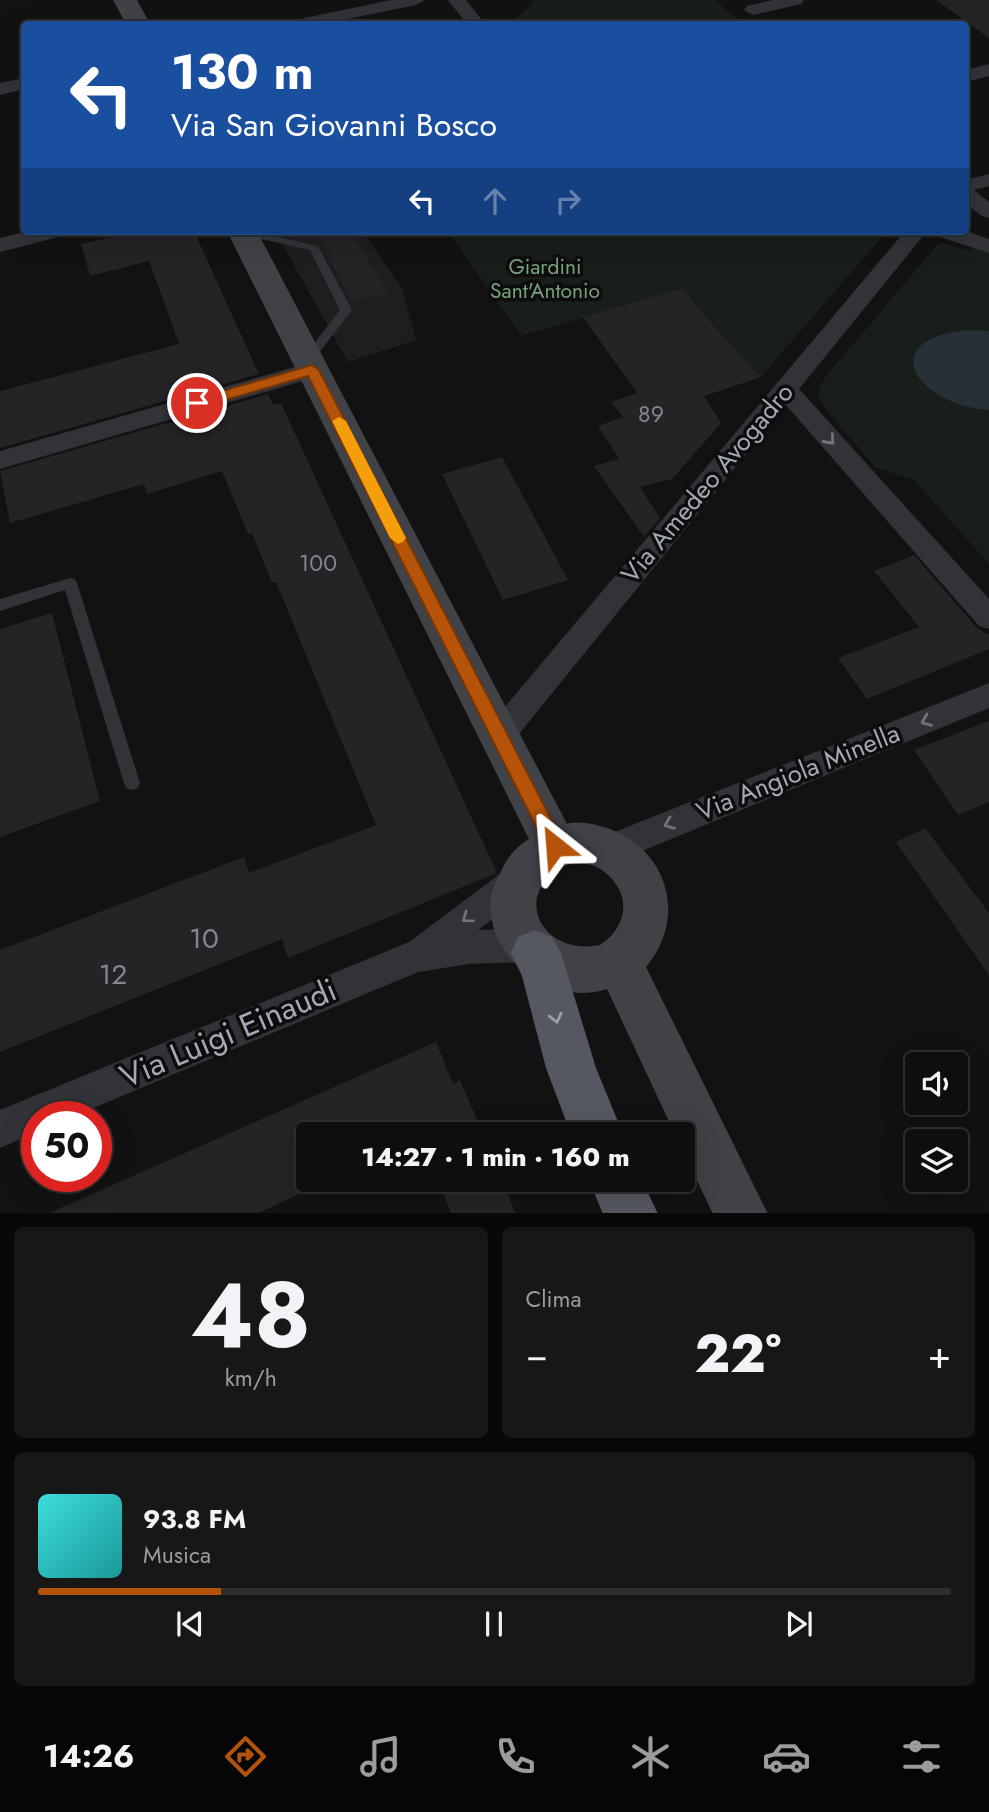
<!DOCTYPE html>
<html lang="it">
<head>
<meta charset="utf-8">
<style>
  :root { --surface:#0e0e0e; --page:#171717; --text:#f1f3f6; --muted:#9b9c9e; --line:#2e2e2e; --accent:#b45309 }
  body { margin:0; font-family:Jost,sans-serif; background:var(--page); color:var(--text); height:100vh; display:flex; flex-direction:column; font-size:26px; white-space:nowrap }
  * { box-sizing:border-box; margin:0 }
  p { font-size:23px; color:var(--muted) }
  .icon { flex:none; width:38px; height:38px; fill:none; stroke:currentColor; stroke-width:2; stroke-linecap:round; stroke-linejoin:round }
  .map { position:relative; height:1213px; overflow:hidden }
  .sheet { display:flex; flex-direction:column; gap:14px; padding:14px; background:#080808; flex:1 }
  .sheet>* { flex:none }
  .top-card { position:absolute; left:21px; top:21px; width:948px; height:214px; border-radius:7px; box-shadow:0 7px 28px #0002,0 0 0 2px var(--line); background:#1a4fa0; color:#fff; overflow:hidden }
  .fabs { position:absolute; left:905px; top:1052px; display:grid; gap:14px }
  .fabs a { display:grid; place-items:center; width:63px; height:63px; border-radius:7px; background:var(--surface); box-shadow:0 7px 28px #0002,0 0 0 2px var(--line); font-size:35px }
  .speed { position:absolute; left:21px; top:1101px; display:flex; gap:14px; font-size:35px; font-weight:700; text-align:center }
  .speed>* { display:grid; place-content:center; width:91px; height:91px; border-radius:50%; background:var(--surface); box-shadow:0 7px 28px #0002,0 0 0 2px var(--line); line-height:1 }
  .speed .limit { border:10px solid #d22; background:#fff; color:#111 }
  .pin { position:absolute; display:grid; place-items:center; width:60px; height:60px; color:#fff; margin:-30px; border:4px solid #fff; border-radius:50%; box-shadow:0 2px 7px #0007 }
  .me { position:absolute; width:77px; margin:-38px; rotate:332deg; stroke-linejoin:round; filter:drop-shadow(0 0 5px #0008) }
  .turn { display:flex; align-items:center; gap:24px; height:147px; padding:0 35px; font-size:32px }
  .turn .icon { width:91px; height:91px; stroke-width:2.5 }
  .turn b { display:block; font-size:49px; line-height:60px }
  .lanes { display:flex; align-items:center; height:66px; padding:0 35px; background:#0003; justify-content:center; gap:35px; direction:ltr }
  .lanes .off { opacity:.35 }
  .big { font-size:52px; font-weight:800; line-height:1.1 }
  .sheet .widget { flex:1; display:flex; flex-direction:column; justify-content:center; gap:10px; min-width:0; padding:0 24px; border-radius:10px; background:var(--page) }
  .sheet .dial { align-items:center; gap:0 }
  .dial b { font-size:91px; line-height:1 }
  .song { display:flex; align-items:center; gap:21px }
  .cover { width:84px; height:84px; border-radius:10px; background:linear-gradient(135deg,hsl(180 70% 55%),hsl(180 70% 35%)) }
  .played { height:7px; border-radius:4px; background:linear-gradient(90deg,var(--accent) 20%,var(--line) 20%) }
  .keys { display:flex; justify-content:space-around; direction:ltr }
  .heat { display:flex; justify-content:space-between; align-items:center; font-size:38px; direction:ltr }
  .sheet .tiles { flex:1; display:grid; gap:14px; grid-template-columns:1fr 1fr }
  .widget:last-child { grid-column:span 2 }
  .trip { position:absolute; left:296px; top:1122px; width:399px; height:70px; border-radius:7px; background:var(--surface); box-shadow:0 7px 28px #0002,0 0 0 2px var(--line); font-weight:800; line-height:70px; text-align:center }
  .tabs { display:flex; height:112px; justify-content:space-around; align-items:center; background:#060606; color:var(--muted) }
  .tabs .icon { width:49px; height:49px }
  .tabs .active { color:var(--accent) }
  .tabs b { font-size:32px; color:var(--text) }
  .map>svg:first-child { display:block }
  .built { fill:#1e1e20 }
  .green { fill:#181e19 }
  .water { fill:#273037 }
  .building { fill:#242427 }
  .lines { fill:none; stroke-linecap:round; stroke-linejoin:round }
  .service { fill:#323338; fill-rule:evenodd }
  .minor { fill:#323338; fill-rule:evenodd }
  .secondary { fill:#404248; fill-rule:evenodd }
  .trunk { fill:#565861; fill-rule:evenodd }
  .oneway { stroke:#70737d }
  .oneway2 { stroke:#9aa0ad }
  .route { fill:#b45309; stroke:#753606; stroke-width:2 }
  .slow { fill:#f59e0b }
  .labels { text-anchor:middle; dominant-baseline:central; stroke-width:7; stroke-linejoin:round; paint-order:stroke }
  .far-park-label { font-size:21px; fill:#78a17b; stroke:#0d0d0e }
  .number-label { font-size:23px; fill:#828691 }
  .street-label { font-size:26px; fill:#a2a8b5; stroke:#0d0d0e }
  .near-number-label { font-size:28px; fill:#828691 }
  .near-street-label { font-size:32px; fill:#a2a8b5; stroke:#0d0d0e }
</style>
</head>
<body>
<div class="map">
<svg width="989" height="1214" viewBox="0 0 989 1214">
  <rect width="100%" height="100%" fill="#121213"/>
  <path class="built" d="M284,231H362L402,288L416,340L348,362L276,233Z"/>
  <path class="green" d="M535,0H715L743,24H511Z
    M448,231H887L761,377L708,319L683,288L521,336Z
    M943,243L971,251L975,246L989,251V564L914,480L875,467L829,413L818,396L819,388L826,376L938,244Z"/>
  <path class="water" d="M968,330L989,331V410C916,405 873,339 968,330Z"/>
  <path class="building" d="M936,0H989V38Z
    M141,231H194L259,374L0,448V391L179,344L149,261L90,276L81,244Z
    M318,231H351L388,293L353,302L327,255L331,254Z
    M683,288L708,319L761,377L704,396L721,423L672,479L640,487L660,518L644,537L594,466L619,459L598,426L623,417L611,402L637,393L583,317Z
    M268,394L273,405L281,403L497,873L288,958L282,939L0,1052V950L244,857L249,873L376,825L276,582L272,583L252,533L248,534L222,471L147,494L144,484L10,523L0,471Z
    M502,457L568,580L503,600L442,474Z
    M914,555L977,628L989,635V649L867,699L838,658L919,627L874,571Z
    M52,613L100,801L0,837V629Z
    M989,721V802L958,815L914,750Z
    M925,828L989,913V975L896,842Z
    M436,1042L453,1084L460,1080L483,1134H308V1180H330L256,1214H47Z
    M438,1180H502L516,1214H451Z"/>
  <g class="lines">
    <path class="service" d="M238,231H253L318,246L319,248L352,310L312,362H304L302,359L340,310L310,250L239,234Z
      M70,578L75,579L77,583L140,783L138,788L132,790L126,788L124,783L65,590L0,611V599Z"/>
    <path class="minor" d="M391,0H425L416,5L323,24H291L300,19Z
      M448,0H466L485,24H467Z
      M773,0H804L801,4L753,15L744,10L747,6Z
      M989,64V76L966,82V70Z
      M24,78V89L0,95V83Z
      M989,174V186L974,190L989,202V218L982,216L966,204V180Z
      M29,231H65L62,236L0,252V238Z
      M905,231H927L799,389L989,599V629L979,626L786,405L510,745L499,749L488,745L484,736L488,727Z
      M934,231H966L989,239V253L937,236Z
      M312,362L320,364L324,370L320,376L0,469V451Z
      M989,683V708L608,865L597,861L592,850L597,839Z
      M517,866L529,870L533,881L529,892L478,930L528,928L540,933L545,945L540,957L528,962L469,964L418,972L74,1116H37V1132L0,1148V1110L409,942L505,870Z"/>
    <path class="secondary" d="M113,0H137L150,24H126Z
      M227,231H257L567,824C580,820 597,825 610,829C669,852 687,918 646,967L768,1214H713L682,1149V1134H675L607,989C551,1008 483,956 491,896C492,889 496,882 499,876C505,860 514,848 529,839ZM572,863C579,864 588,863 594,866C601,868 607,874 612,879C632,902 624,929 600,945C538,957 508,888 572,863Z"/>
    <path class="trunk" d="M535,930L552,937L561,953L596,1068L623,1134H571L546,1068L522,976L511,953L518,937Z
      M589,1180H642L658,1214H603Z"/>
  </g>
  <defs><path id="oneway-chevron" d="M-2-3.5L2.5 0L-2 3.5" fill="none" stroke-width="1.6" stroke-linecap="round" stroke-linejoin="round" transform="scale(1.75)"/></defs>
  <g class="oneway">
    <use href="#oneway-chevron" transform="translate(830 440) rotate(48)"/>
    <use href="#oneway-chevron" transform="translate(926 721) rotate(158)"/>
    <use href="#oneway-chevron" transform="translate(669 824) rotate(158)"/>
    <use href="#oneway-chevron" transform="translate(467 918) rotate(144)"/>
  </g>
  <use class="oneway2" href="#oneway-chevron" transform="translate(556 1018) rotate(76)"/>
  <path class="route" d="M312,365L319,370L562,840L564,846L562,852L555,855L549,852L308,376L197,408L190,403L192,400Z"/>
  <path class="slow" d="M339,417L346,421L406,538L403,542L398,544L390,538L332,421Z"/>
  <g class="labels">
    <g class="far-park-label">
      <text x="545" y="267">Giardini<tspan x="545" dy="24">Sant'Antonio</tspan></text>
    </g>
    <g class="number-label">
      <text x="651" y="414">89</text>
      <text x="318" y="563">100</text>
    </g>
    <g class="street-label">
      <text transform="translate(707 483) rotate(-50)">Via Amedeo Avogadro</text>
      <text transform="translate(798 772) rotate(-22)">Via Angiola Minella</text>
    </g>
    <g class="near-number-label">
      <text x="204" y="938">10</text>
      <text x="113" y="974">12</text>
    </g>
    <g class="near-street-label">
      <text transform="translate(228 1033) rotate(-23)">Via Luigi Einaudi</text>
    </g>
  </g>
</svg>
<div class="fabs">
<a><svg class="icon" aria-label="sound" viewBox="0 0 24 24"><path d="M4 9h4l5-4v14l-5-4H4zM17 9q2 3 0 6"/></svg></a>
<a><svg class="icon" aria-label="layers" viewBox="0 0 24 24"><path d="M12 4l9 5-9 5-9-5zM3 14l9 5 9-5"/></svg></a>
</div>
<div class="speed"><div class="limit">50</div></div>
<div class="pin" style="left:197px;top:403px;background:#d93025"><svg class="icon" aria-label="arrive" viewBox="0 0 24 24"><path d="M6 21V4h12l-3 4 3 4H6"/></svg></div>
<svg class="me" style="left:555px;top:846px" viewBox="-20 -20 40 40"><path d="M0-17L14 15 0 8-14 15z" fill="#b45309" stroke="#fff" stroke-width="4"/></svg>
<div class="trip">14:27 · 1 min · 160 m</div>
<div class="top-card">
<div class="turn"><svg class="icon" aria-label="left" viewBox="0 0 24 24"><path d="M17 20v-9H6M10 6l-5 5 5 5"/></svg><div><b>130 m</b>Via San Giovanni Bosco</div></div>
<div class="lanes"><svg class="icon" aria-label="left" viewBox="0 0 24 24"><path d="M17 20v-9H6M10 6l-5 5 5 5"/></svg><svg class="icon off" aria-label="ahead" viewBox="0 0 24 24"><path d="M12 20V5M6 11l6-6 6 6"/></svg><svg class="icon off" aria-label="right" viewBox="0 0 24 24"><path d="M7 20v-9h11M14 6l5 5-5 5"/></svg></div>
</div>
</div>
<section class="sheet">
<div class="tiles">
<div class="widget dial"><b>48</b><p>km/h</p></div>
<div class="widget"><p>Clima</p>
<div class="heat"><a>−</a><b class="big">22°</b><a>+</a></div>
</div>
<div class="widget">
<div class="song"><i class="cover"></i><div><b>93.8 FM</b><p>Musica</p></div></div>
<div class="played"></div>
<div class="keys"><svg class="icon" aria-label="previous" viewBox="0 0 24 24"><path d="M18 5L8 12l10 7zM5 5v14"/></svg><svg class="icon" aria-label="pause" viewBox="0 0 24 24"><path d="M8 5v14M16 5v14"/></svg><svg class="icon" aria-label="next" viewBox="0 0 24 24"><path d="M6 5l10 7-10 7zM19 5v14"/></svg></div>
</div>
</div>
</section>
<nav class="tabs">
<b>14:26</b>
<svg class="icon active" aria-label="directions" viewBox="0 0 24 24"><path d="M12 3l9 9-9 9-9-9zM9 14v-3h6M13 9l2 2-2 2"/></svg>
<svg class="icon" aria-label="music" viewBox="0 0 24 24"><path d="M9 18V5l10-2v13"/><circle cx="6" cy="18" r="3"/><circle cx="16" cy="16" r="3"/></svg>
<svg class="icon" aria-label="phone" viewBox="0 0 24 24"><path d="M5 4h4l2 5-3 2q2 4 5 5l2-3 5 2v4C11 20 4 13 5 4z"/></svg>
<svg class="icon" aria-label="climate" viewBox="0 0 24 24"><path d="M12 3v18M4 7l16 10M4 17L20 7"/></svg>
<svg class="icon" aria-label="car" viewBox="0 0 24 24"><path d="M5 17H2v-5l4-1 3-4h7l3 4 3 1v5h-3M9 17h6M6 11h13"/><circle cx="7" cy="17" r="2"/><circle cx="17" cy="17" r="2"/></svg>
<svg class="icon" aria-label="filters" viewBox="0 0 24 24"><path d="M4 7h16M4 17h16"/><circle cx="9" cy="7" r="2"/><circle cx="15" cy="17" r="2"/></svg>
</nav>
</body>
</html>
